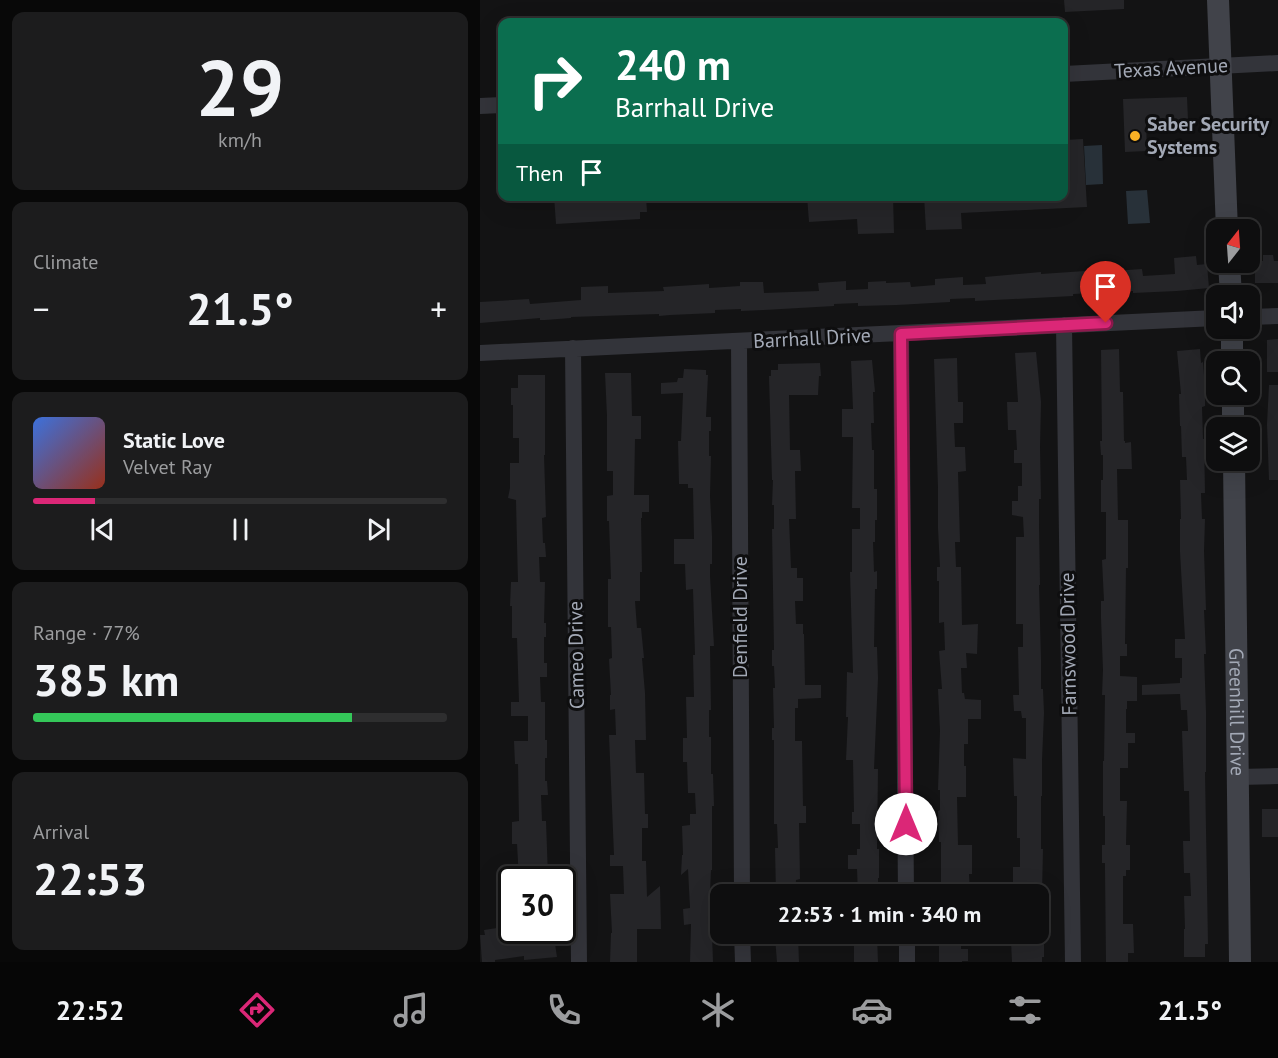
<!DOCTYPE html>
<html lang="en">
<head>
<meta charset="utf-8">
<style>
  :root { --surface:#0e0e0f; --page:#1c1c1d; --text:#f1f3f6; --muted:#9b9c9e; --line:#2e2e2f; --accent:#db2777 }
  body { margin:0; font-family:"PT Sans",sans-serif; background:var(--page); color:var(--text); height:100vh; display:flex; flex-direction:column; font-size:22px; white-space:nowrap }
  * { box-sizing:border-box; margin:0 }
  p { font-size:20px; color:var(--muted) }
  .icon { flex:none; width:33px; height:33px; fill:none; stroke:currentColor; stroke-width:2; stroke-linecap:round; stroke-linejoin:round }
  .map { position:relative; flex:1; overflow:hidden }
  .side { display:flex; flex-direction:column; gap:12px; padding:12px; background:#080808; width:480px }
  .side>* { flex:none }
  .guide { position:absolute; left:18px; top:18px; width:570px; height:183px; border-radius:12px; box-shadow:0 6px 24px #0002,0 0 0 2px var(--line); background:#0b6e4f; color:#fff; overflow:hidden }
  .needle { width:39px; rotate:17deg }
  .tools { position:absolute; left:726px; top:219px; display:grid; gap:12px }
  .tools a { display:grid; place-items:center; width:54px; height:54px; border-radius:12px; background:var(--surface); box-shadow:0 6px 24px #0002,0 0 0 2px var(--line); font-size:30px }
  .speed { position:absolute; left:18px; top:866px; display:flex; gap:12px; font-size:30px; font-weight:700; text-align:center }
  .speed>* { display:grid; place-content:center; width:78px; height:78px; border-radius:50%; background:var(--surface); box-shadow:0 6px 24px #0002,0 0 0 2px var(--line); line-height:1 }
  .speed .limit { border:3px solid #111; border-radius:9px; background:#fff; color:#111 }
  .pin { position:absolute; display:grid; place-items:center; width:51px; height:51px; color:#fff; margin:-62px -26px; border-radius:50% 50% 50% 0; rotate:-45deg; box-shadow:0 0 6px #0007 }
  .pin .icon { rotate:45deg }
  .me { position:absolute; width:66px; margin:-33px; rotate:0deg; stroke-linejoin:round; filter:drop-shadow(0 0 4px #0008) }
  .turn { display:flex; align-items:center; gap:21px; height:126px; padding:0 18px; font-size:27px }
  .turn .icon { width:78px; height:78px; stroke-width:2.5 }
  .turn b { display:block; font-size:42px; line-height:51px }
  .then { display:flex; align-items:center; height:57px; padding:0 18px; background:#0003; gap:12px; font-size:22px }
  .big { font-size:45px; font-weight:700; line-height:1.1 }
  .side .tile { flex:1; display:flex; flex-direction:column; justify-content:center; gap:9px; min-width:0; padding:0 21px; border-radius:12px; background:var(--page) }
  .side .dial { align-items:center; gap:0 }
  .dial b { font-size:78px; line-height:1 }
  .song { display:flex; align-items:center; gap:18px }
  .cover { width:72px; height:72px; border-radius:9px; background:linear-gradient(135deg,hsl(220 70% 55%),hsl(10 70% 35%)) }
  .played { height:6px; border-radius:3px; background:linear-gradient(90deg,var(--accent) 15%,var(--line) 15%) }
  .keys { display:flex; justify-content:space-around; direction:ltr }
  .heat { display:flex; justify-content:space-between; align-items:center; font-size:33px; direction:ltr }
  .charge { height:9px; border-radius:4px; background:linear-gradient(90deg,#34c759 77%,var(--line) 0) }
  .trip { position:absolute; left:230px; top:884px; width:339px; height:60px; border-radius:12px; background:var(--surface); box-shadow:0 6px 24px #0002,0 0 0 2px var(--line); font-weight:700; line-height:60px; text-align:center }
  .tab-bar { display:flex; height:96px; justify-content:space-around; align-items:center; background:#060606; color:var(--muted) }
  .tab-bar .icon { width:42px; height:42px }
  .tab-bar .current { color:var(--accent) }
  .tab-bar b { font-size:27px; color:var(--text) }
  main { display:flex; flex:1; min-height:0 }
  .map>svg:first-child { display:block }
  .water { fill:#283139 }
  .building { fill:#252528 }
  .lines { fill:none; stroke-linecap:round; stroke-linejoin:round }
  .street { stroke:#33343a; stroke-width:16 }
  .secondary { stroke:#41434a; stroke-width:22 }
  .route-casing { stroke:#8e194d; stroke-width:15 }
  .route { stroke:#db2777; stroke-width:10 }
  .poi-dot { fill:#fab125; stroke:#0e0e0f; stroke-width:2 }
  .labels { text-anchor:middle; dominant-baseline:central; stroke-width:6; stroke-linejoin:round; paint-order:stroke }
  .street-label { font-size:20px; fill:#a3a9b6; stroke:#0e0e0f }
  .poi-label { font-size:20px; font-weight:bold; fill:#a3a9b6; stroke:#0e0e0f; text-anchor:start }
</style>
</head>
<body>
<main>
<section class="side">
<div class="tile dial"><b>29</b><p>km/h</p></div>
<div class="tile"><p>Climate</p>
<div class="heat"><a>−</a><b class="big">21.5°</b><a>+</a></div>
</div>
<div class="tile">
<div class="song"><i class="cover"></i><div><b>Static Love</b><p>Velvet Ray</p></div></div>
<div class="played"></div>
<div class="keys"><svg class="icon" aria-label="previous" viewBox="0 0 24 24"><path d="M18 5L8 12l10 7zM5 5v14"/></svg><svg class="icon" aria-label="pause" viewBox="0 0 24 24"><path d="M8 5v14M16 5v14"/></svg><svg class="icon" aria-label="next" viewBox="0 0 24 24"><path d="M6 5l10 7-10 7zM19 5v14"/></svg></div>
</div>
<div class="tile"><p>Range · 77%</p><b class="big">385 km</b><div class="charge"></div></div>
<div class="tile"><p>Arrival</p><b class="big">22:53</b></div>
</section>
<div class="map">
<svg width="798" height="962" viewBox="0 0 798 962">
  <rect width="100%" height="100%" fill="#131314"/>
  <path class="water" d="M622,145L623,184L606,185L604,146Z
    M667,190L670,223L648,224L646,191Z"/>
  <path class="building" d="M584,0H644V9L585,12Z
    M707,97L708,120L666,122L667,151L645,152L643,99Z
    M603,139L607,207L481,213L482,229L446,230L444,196H584V140Z
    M74,196H166L167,212H160V219L76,224Z
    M327,196H413L414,233L378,234L377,219L329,222Z
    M783,255H793L794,261H798V283H775V261H783Z
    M716,256L717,265L727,264L729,288L697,291L653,293V291L593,294V296L495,301V298L470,299V302L417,305L378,306V303L354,304V306L284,310L261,311V309L235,310V313L190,315L179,316V314L91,317V318L65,320H60V318L0,323V302L49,299L50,304L101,300V287L128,286V293L184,291L183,287L229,284V288L260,286V282H283L284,293L339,291L338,283L366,281V290L388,289V282L406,281V283L430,282L431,287L455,285V279L483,277V285L506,284L505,277L561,272V274L605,271V273L662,269L663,276L695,274L694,258Z
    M798,339V372H787V340Z
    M639,349L640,392H643L644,441H645V443L651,442L652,469H637L638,520H648V568H646L645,644H647V656H640V676L657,677V701H647V709H646V733H655V743H648V768H640V801H647L646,845H650V870H646V876H643V924H653L654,953H648V962H626L625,870V863H622V845H625V816H623V761H624L625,695H622L623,670L621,618V601H624L622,560L626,559V512H621V480H623V455H621L620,441H622L621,350Z
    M720,349L721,363L723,362L725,389V406L722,407L723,439H724L725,493H721L722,519H725L724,551L726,610H724L726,654H724L726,712V772H725L728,944H725V957H704V929H705L704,896H711L710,873H704L703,841H710L709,791H704L702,731H708L707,710H701L700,694L662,695V685L700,683V678H702V658H695V639H705L700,552V519H701L700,480H707L706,457H702L701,426H700L699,394H701L697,351Z
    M556,352L561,402L560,447L561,499H559V524L560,585H559L561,660V689H563L564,713L562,760V796H561V849H563L562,894H533V867H540V838H537V796H534L533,758L546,759V718H542L541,711H534L533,695H539L538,647H543V624H536V537H544L543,517L532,515V501H538V486H542V463H534V450H537L536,430H528L527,402H538L535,353Z
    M477,358L478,402H483V423H474L475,447H485L486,471L478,472L480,542H475L476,567H481L482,625L498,624L497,654L486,653L487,668H481L482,693H484L485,699L501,700V719H488V744H484V766H486V797H477L478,845H492V874H489L490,894H478L479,884H461V842H459L458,811L460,810V790H458L460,731L458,689H462L459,651L465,650L464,622L459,623V581H457V567H460L458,528V488L454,359Z
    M392,360L395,392H393L394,423H391L392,450H394V489H397V520H395V542H393L394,572L397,571V589H395L394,647H397L398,678L394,769H398L397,849H399V878H398V894H378L377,869H368V855H377V849H380V824H372V812H374L373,760H366L368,717H366L367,672L373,673L370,572H372V529H380V508H372L373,437H362V409H373L371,361Z
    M340,363L341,376H339L338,395H309L310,450H320L321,471H315L316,519H309L311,568H317V578H323V601H315L316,624H323V634H324L325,685H341V698L318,699V708H315V741H322L323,806H326V823H319L320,879L316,880L315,894H296L295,848H298L297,824H294V740H292V728H294L293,688H295L294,666H292V650H294L292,529H294V505H292L293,480H292L289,376H291V370H298V364Z
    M204,369L226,370V375H228L226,417H231V431H229V456H231L230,496L232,536V564H230V576L234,646H230L231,710H229V737H231V774H233L234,806H232V870H231L230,893H232L233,906H231L233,962H210L211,924L204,925L203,909L210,908L208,869L201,875L202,855H203L202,826L210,825V814H216L215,793H208L207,762H203V738H207L206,697H214L213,655H215L213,589L206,590L205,564H194V539H214L213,488H208V484H199L198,441H201L203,393L181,394V383L197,382L198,378H203Z
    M125,373H151L152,416H161V439H155L154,495H169V512H162V518H161L162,572H160V601H155L157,628H161L164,658H162L165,693L166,740H155L156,773H164L165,814H168V828H162V861H166L167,897L180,886L181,929H157V962H130L131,933H132L130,894H144L143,866H130V855H134L129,735H136L135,709L130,710V695H131L129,659L132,658L131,627H128V579H131L129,521H127V496L133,495V471H127V416Z
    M38,375H65V455H64L66,517L62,518L63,543H65L66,557H59L60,582H65L64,623H66V637H64V663H67V677H60L61,702H65V740H67V758H65V781H67L68,795H61L62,821H66L68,877H62V879H39L37,844H32V822L39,821L38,764H35L34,741H48V716H31V702H39L37,638H32V606H30L31,582H38L37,544L36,500L28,498L30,488V463H39V438H33V405H31V388H38Z
    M789,385H798V480H789L787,424Z
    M782,809H798V837H782Z
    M17,928V933L42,930H55L56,932L73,930L77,957L44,960V956L15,960V962H2L0,935H5L4,930Z
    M295,937H318L319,962H297Z
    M374,937H397L398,962H374Z
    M481,941V949H488V961H482V962H459V942Z
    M531,941H564V957H562V962H532Z"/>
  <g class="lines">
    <path class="street" d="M584,74L798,63
      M0,106L22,105
      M770,317L798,316
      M584,325L593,962
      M421,334L426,894
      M259,341L262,894
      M93,348L99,962
      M0,353L736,318
      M758,777L798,776
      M262,933L263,962
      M427,933V962"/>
    <g class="secondary">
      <path d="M738,0L747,230"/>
      <path d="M749,262L751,296"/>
      <path d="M752,328V362"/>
      <path d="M753,394V428"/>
      <path id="s1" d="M754,460L760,962"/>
    </g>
  </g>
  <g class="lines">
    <g class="route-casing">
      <path id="route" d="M426,824L421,334L626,323"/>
    </g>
    <use href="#route" class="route"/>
  </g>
  <circle class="poi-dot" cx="655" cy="136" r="6"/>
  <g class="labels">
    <g class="street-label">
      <text transform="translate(691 68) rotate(-3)">Texas Avenue</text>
      <text transform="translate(332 338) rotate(-3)">Barrhall Drive</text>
      <text transform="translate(260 617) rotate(-90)">Denfield Drive</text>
      <text transform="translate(588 644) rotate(-91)">Farnswood Drive</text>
      <text transform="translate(96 655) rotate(-91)">Cameo Drive</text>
      <text stroke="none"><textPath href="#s1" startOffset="252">Greenhill Drive</textPath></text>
    </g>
    <g class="poi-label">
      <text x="667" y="124">Saber Security<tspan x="667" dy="23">Systems</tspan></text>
    </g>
  </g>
</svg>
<div class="tools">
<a><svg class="needle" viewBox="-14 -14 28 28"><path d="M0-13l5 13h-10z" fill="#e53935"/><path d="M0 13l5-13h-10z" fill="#9b9c9e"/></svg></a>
<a><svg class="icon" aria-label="sound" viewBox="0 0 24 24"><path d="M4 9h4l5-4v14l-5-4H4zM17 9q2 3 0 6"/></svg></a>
<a><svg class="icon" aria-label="search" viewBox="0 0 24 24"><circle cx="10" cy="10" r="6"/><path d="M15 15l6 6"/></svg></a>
<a><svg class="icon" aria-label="layers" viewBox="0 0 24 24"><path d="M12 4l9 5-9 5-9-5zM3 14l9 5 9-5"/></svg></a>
</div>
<div class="speed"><div class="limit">30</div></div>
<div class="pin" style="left:626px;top:323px;background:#d93025"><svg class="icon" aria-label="arrive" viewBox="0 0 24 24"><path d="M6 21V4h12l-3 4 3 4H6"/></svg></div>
<svg class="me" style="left:426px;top:824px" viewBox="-20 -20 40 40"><circle r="19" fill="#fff"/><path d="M0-13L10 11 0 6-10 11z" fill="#db2777"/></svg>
<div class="trip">22:53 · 1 min · 340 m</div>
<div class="guide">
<div class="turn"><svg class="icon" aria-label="right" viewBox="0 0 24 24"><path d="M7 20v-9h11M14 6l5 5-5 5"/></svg><div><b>240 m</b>Barrhall Drive</div></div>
<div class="then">Then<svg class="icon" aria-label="arrive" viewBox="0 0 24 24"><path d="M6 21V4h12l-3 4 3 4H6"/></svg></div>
</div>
</div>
</main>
<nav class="tab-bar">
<b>22:52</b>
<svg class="icon current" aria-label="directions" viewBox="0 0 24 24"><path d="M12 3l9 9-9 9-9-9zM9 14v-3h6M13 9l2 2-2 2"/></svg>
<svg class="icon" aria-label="music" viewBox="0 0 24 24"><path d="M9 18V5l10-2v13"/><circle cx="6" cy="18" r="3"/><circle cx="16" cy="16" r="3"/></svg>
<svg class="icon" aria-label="phone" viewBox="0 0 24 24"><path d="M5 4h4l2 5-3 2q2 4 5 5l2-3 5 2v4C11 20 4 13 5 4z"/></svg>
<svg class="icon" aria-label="climate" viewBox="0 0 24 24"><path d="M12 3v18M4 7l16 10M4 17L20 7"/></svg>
<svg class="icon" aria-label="car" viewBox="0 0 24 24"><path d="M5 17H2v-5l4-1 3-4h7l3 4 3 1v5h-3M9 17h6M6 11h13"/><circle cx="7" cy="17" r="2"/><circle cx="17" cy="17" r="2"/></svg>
<svg class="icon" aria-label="filters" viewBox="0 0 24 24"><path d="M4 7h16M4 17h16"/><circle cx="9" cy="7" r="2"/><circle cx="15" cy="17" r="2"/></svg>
<b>21.5°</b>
</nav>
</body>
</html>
